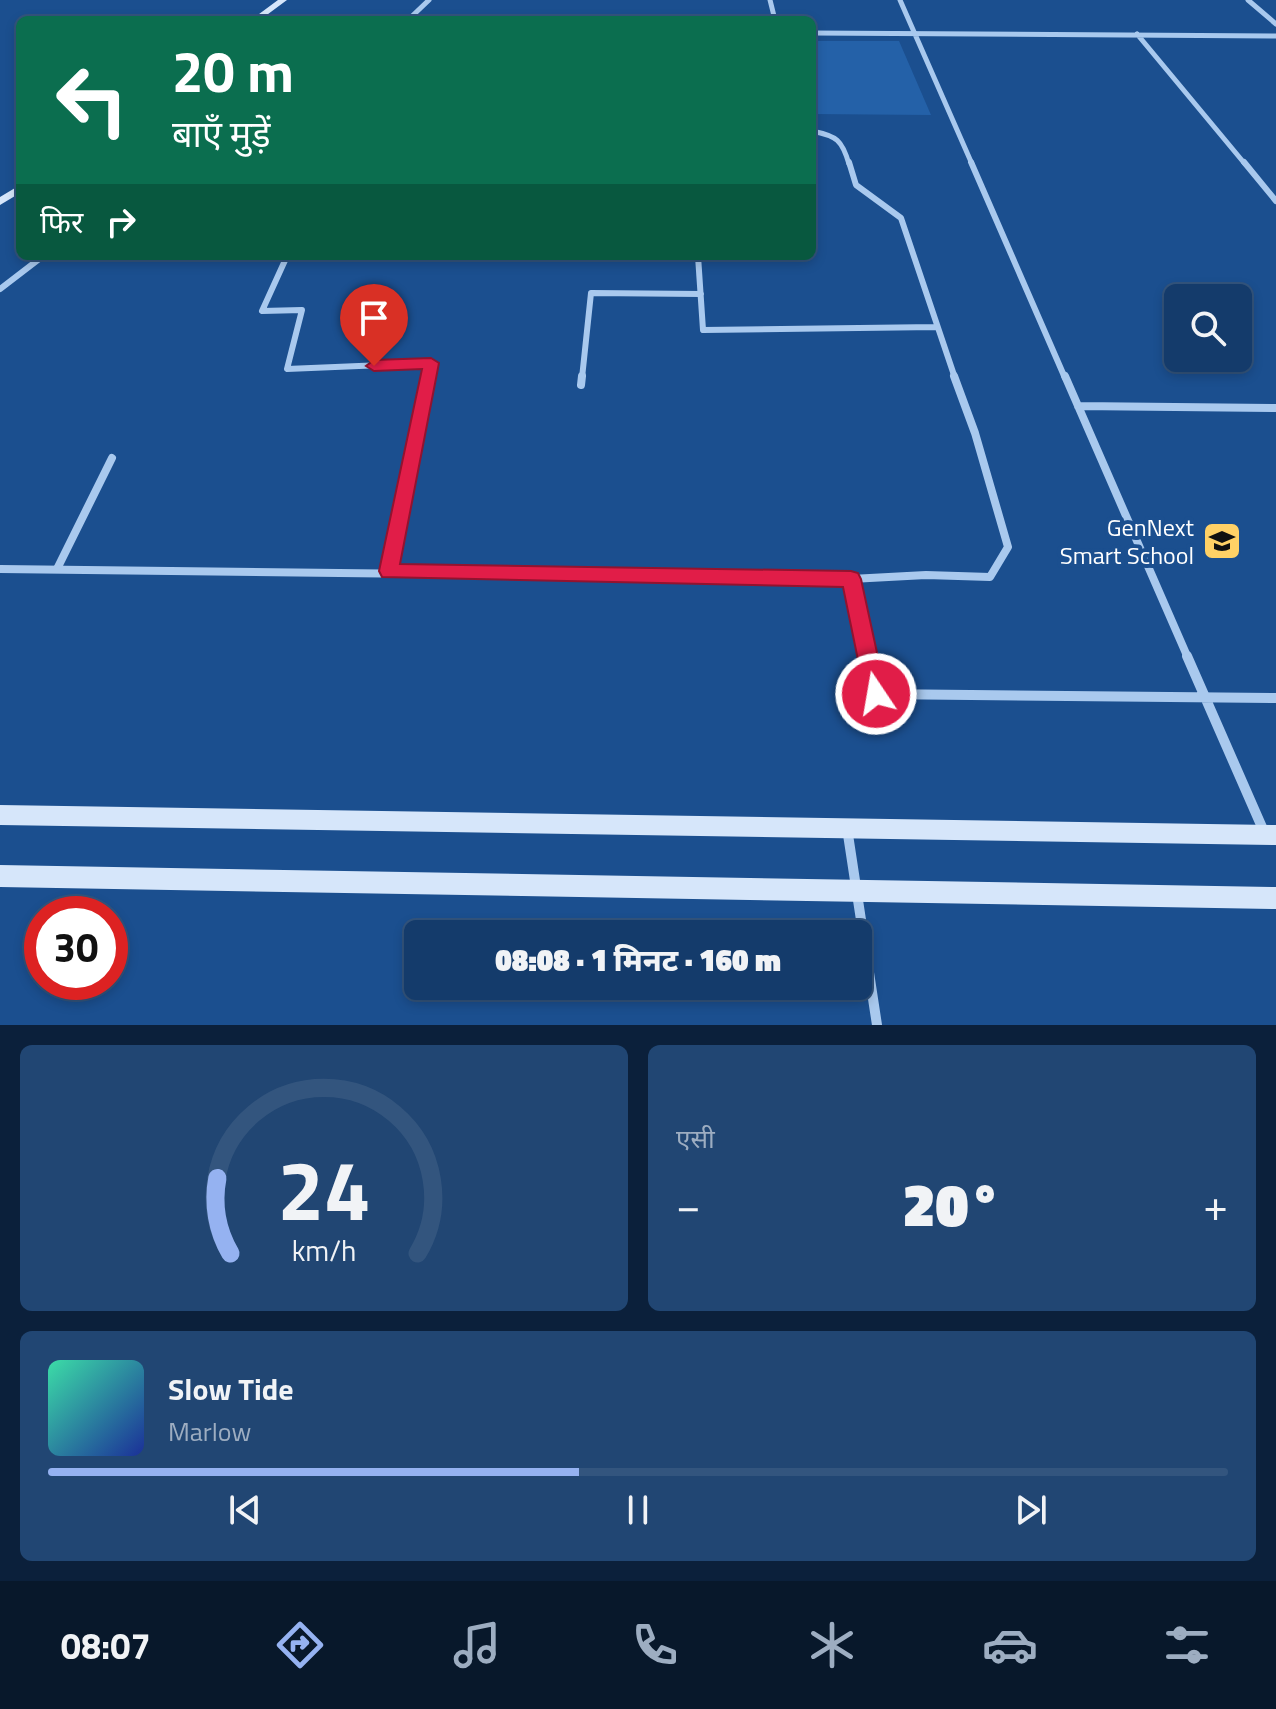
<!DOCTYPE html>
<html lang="hi">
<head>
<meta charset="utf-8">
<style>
  :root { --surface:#143b6b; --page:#214673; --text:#f1f3f6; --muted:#9dadc1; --line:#33557e; --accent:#95b2f1 }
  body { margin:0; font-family:"Titillium Web","Noto Sans Devanagari",sans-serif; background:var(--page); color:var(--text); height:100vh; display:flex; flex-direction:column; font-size:30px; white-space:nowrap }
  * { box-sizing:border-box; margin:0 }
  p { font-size:26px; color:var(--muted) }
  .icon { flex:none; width:44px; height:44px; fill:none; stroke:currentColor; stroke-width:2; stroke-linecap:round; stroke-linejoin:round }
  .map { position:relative; height:1025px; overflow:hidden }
  .sheet { display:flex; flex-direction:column; gap:20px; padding:20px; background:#0b203b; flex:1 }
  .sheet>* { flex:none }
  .top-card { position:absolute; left:16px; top:16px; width:800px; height:244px; border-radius:12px; box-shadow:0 4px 12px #0003,0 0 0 2px var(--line); background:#0b6e4f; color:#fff; overflow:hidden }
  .buttons { position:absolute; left:1164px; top:284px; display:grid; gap:16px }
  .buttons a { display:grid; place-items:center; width:88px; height:88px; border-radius:12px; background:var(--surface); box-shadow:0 4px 12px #0003,0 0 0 2px var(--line); font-size:40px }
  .speed { position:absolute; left:24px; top:896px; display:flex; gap:16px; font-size:40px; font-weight:700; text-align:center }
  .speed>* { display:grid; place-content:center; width:104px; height:104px; border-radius:50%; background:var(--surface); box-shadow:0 4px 12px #0003,0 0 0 2px var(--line); line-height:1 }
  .speed .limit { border:12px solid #d22; background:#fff; color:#111 }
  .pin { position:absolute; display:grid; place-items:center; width:68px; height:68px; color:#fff; margin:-82px -34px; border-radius:50% 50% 50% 0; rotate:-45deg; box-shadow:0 0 8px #0007 }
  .pin .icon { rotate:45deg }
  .me { position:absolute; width:88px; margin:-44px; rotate:348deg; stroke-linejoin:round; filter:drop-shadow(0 0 6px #0008) }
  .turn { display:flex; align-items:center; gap:28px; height:168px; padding:0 24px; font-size:36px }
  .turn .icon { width:104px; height:104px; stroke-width:2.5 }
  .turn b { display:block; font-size:56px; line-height:68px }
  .then { display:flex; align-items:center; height:76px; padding:0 24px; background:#0003; gap:16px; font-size:30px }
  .big { font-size:60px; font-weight:800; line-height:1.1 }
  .sheet .tile { flex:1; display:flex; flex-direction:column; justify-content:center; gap:12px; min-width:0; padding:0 28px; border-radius:12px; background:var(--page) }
  .sheet .dial { align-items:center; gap:0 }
  .dial svg { height:208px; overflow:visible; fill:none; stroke:var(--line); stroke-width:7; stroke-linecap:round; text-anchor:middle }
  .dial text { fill:var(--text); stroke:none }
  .song { display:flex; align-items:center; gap:24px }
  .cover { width:96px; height:96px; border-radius:12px; background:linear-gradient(135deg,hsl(160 70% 55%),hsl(230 70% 35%)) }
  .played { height:8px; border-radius:4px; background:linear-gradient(90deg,var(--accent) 45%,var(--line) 45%) }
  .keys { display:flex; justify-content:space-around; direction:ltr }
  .heat { display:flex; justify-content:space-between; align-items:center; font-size:44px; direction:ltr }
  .sheet .tiles { flex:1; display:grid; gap:20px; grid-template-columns:1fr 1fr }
  .tile:last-child { grid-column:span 2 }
  .trip { position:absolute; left:404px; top:920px; width:468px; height:80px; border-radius:12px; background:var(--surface); box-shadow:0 4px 12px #0003,0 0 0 2px var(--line); font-weight:800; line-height:80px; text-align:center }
  .tab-bar { display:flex; height:128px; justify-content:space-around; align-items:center; background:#08182b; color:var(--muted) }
  .tab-bar .icon { width:56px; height:56px }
  .tab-bar .current { color:var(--accent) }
  .tab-bar b { font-size:36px; color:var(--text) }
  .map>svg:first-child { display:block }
  .green { fill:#2461a8 }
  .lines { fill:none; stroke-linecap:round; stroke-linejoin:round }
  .street-far3 { stroke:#a9c9ee; stroke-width:5 }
  .street-far2 { stroke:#a9c9ee; stroke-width:6 }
  .street-far1 { stroke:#a9c9ee; stroke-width:8 }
  .street { stroke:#a9c9ee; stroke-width:10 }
  .secondary { fill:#d6e6fa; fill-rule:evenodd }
  .route { fill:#e11d48; stroke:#92132f; stroke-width:2 }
  .labels { text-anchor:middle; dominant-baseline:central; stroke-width:8; stroke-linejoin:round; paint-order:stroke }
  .poi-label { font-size:24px; fill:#fff; stroke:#1b4f8f; text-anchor:end }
</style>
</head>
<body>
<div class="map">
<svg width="1276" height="1025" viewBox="0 0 1276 1025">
  <rect width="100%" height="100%" fill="#1b4f8f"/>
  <path class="green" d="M812,41H899L931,115L812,114Z"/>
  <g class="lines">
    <path class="street-far3" d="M770,0L775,20
      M900,0L972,164
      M1248,0L1276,24
      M408,20L429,0
      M812,33L1276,36
      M1137,34L1245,164
      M812,131C837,136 842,140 849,164"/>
    <path class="street-far2" d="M849,162L856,185L901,218L955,378
      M971,162L1065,378
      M1244,162L1276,201
      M287,256L262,311L302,310L287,369L431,363L428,378
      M698,256L703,330L936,327
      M0,289L43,256
      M582,378L591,293L701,294"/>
    <path class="street-far1" d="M1065,376L1188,658
      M581,385L582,376
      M1078,406L1276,408
      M0,569L851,579L926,575L990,577L1008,547L975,433L954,376
      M57,569L112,458
      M389,571L428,376
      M851,579L868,658"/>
    <path class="street" d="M868,656L876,694L1276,698
      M1187,656L1265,834
      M847,828L877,1025"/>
    <path class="secondary" d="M278,0H287L260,20H251Z
      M20,185V193L0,205V197Z
      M0,805L1276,825V845L0,825Z
      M0,865L1276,887V909L0,887Z"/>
  </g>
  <path class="route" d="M431,358L439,363L400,564L851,571L858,573L861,579L886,694L883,701L876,703L868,701L865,694L843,587L382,577L379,571L422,369L374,371L366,366L374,360Z"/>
  <defs>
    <g id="school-square" transform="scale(2)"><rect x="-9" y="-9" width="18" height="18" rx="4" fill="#ffd166" stroke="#1b4f8f"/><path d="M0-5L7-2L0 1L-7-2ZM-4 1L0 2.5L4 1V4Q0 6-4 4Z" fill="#111"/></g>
  </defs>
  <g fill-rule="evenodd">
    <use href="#school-square" x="1222" y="541"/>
  </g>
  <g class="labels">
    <g class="poi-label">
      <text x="1194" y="527">GenNext<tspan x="1194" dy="28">Smart School</tspan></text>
    </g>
  </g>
</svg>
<div class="buttons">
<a><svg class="icon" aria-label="search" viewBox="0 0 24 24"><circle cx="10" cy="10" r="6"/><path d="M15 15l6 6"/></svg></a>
</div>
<div class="speed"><div class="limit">30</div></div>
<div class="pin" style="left:374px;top:366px;background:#d93025"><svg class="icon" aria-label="arrive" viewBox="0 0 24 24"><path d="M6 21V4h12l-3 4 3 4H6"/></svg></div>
<svg class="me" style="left:876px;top:694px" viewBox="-20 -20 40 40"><circle r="17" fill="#e11d48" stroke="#fff" stroke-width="3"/><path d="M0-11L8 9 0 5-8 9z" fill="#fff"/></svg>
<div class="trip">08:08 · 1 मिनट · 160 m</div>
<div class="top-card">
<div class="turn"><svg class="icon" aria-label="left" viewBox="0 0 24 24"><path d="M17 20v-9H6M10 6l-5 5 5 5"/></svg><div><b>20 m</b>बाएँ मुड़ें</div></div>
<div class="then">फिर<svg class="icon" aria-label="right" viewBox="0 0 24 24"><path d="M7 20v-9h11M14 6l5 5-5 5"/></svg></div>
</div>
</div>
<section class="sheet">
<div class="tiles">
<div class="tile dial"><svg viewBox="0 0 100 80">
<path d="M14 69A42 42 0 1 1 86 69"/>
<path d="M14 69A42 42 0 0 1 9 40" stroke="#95b2f1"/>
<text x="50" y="56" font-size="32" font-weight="700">24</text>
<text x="50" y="72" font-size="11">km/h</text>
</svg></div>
<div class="tile"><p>एसी</p>
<div class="heat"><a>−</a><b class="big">20°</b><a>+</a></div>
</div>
<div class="tile">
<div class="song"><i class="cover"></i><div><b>Slow Tide</b><p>Marlow</p></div></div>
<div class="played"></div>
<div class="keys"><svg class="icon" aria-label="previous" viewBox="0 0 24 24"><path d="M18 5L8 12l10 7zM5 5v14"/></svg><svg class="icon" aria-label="pause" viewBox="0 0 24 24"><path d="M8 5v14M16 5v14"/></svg><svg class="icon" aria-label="next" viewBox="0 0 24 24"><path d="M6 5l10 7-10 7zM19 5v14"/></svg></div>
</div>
</div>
</section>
<nav class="tab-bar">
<b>08:07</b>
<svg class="icon current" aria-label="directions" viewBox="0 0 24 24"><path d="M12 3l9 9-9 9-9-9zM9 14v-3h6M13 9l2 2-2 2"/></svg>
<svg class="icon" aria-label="music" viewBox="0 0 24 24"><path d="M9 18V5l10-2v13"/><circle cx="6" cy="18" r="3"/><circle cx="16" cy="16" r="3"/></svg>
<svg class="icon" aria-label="phone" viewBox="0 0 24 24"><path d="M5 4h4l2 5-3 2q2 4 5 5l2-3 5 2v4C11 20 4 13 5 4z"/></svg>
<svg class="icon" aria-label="climate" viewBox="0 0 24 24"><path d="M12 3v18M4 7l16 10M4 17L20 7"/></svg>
<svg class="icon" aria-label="car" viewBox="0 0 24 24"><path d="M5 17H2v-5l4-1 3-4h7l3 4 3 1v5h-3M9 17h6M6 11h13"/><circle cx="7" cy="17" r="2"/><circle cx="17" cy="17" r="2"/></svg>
<svg class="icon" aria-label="filters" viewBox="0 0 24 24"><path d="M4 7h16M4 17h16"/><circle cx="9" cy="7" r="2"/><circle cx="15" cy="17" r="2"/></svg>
</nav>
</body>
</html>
